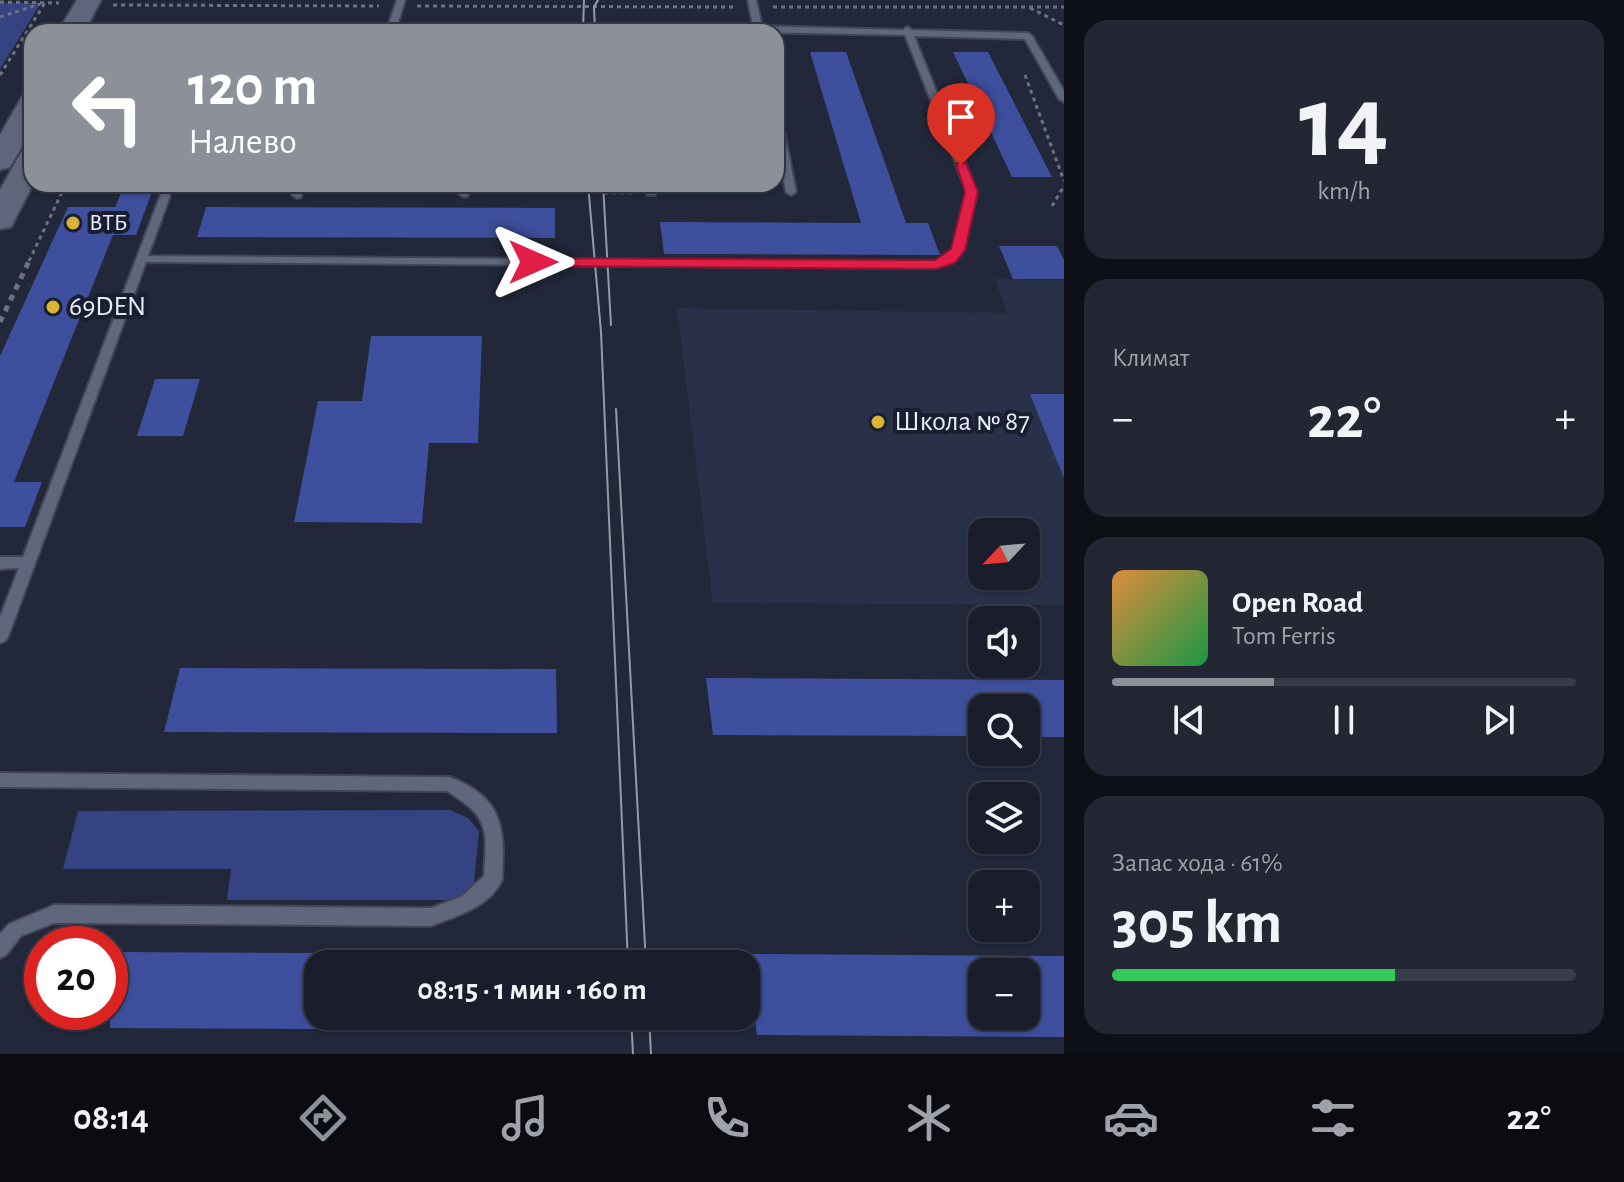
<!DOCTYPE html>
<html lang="ru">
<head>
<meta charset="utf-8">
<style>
  :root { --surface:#1a1e2c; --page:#232734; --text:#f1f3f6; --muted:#9fa2a9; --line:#383c48; --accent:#8c9099 }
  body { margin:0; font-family:"Alegreya Sans",sans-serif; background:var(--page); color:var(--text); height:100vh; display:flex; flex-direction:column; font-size:30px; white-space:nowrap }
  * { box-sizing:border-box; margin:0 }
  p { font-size:26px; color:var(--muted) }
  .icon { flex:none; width:44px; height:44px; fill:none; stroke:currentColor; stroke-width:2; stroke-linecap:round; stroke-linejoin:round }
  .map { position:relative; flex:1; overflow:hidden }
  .sheet { display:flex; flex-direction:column; gap:20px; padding:20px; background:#0e1018; width:560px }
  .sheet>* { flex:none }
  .top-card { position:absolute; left:24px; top:24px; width:760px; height:168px; border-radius:24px; box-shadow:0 2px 6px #0004,0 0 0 2px var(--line); background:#8c9099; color:#fff; overflow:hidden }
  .needle { width:52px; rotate:244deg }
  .buttons { position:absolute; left:968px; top:518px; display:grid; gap:16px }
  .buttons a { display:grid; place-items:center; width:72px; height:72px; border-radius:16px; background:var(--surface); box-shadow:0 2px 6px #0004,0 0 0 2px var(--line); font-size:40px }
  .speed { position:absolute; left:24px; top:926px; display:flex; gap:16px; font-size:40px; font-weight:700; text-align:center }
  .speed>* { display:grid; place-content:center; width:104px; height:104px; border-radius:50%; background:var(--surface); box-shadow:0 2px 6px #0004,0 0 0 2px var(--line); line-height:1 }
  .speed .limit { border:12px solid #d22; background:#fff; color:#111 }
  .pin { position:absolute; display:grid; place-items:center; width:68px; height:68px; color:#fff; margin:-82px -34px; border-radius:50% 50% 50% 0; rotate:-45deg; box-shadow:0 0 8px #0007 }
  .pin .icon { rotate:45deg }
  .me { position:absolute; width:88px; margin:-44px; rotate:90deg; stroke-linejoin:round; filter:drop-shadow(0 0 6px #0008) }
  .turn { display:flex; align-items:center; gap:28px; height:168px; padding:0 32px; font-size:36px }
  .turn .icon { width:104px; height:104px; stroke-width:2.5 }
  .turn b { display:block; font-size:56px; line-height:68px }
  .big { font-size:60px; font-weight:700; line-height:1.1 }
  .sheet .widget { flex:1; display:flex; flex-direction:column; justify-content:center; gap:12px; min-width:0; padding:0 28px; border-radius:24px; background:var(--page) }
  .sheet .dial { align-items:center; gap:0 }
  .dial b { font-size:104px; line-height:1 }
  .song { display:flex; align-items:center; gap:24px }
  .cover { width:96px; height:96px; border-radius:12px; background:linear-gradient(135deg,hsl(30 70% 55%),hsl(140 70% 35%)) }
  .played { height:8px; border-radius:4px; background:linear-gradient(90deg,var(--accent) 35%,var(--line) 35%) }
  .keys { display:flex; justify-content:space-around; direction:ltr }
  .heat { display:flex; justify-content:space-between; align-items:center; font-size:44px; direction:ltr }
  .charge { height:12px; border-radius:6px; background:linear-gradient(90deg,#34c759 61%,var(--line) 0) }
  .trip { position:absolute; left:304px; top:950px; width:456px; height:80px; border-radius:24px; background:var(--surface); box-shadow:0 2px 6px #0004,0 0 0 2px var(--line); font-weight:700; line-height:80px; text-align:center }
  .tab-bar { display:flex; height:128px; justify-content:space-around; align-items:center; background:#0a0c12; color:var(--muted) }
  .tab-bar .icon { width:56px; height:56px }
  .tab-bar .selected { color:var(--accent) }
  .tab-bar b { font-size:36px; color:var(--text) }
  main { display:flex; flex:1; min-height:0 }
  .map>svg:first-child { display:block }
  .built { fill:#293149; fill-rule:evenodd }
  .green { fill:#354382 }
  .building { fill:#3e4f9d; fill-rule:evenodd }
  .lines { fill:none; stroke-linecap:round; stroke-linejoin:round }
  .lane-casing { stroke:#414555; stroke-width:4 }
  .secondary-casing { stroke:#414555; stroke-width:4 }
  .path-far1 { stroke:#6d7283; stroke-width:3; stroke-dasharray:4 4; stroke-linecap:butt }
  .path { stroke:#6d7283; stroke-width:5; stroke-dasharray:6 6; stroke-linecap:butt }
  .lane { fill:#60667c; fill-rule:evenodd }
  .secondary { fill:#60667c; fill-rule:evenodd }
  .tram { stroke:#959aa9; stroke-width:2 }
  .route { fill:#e11d48; stroke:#92132f; stroke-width:2 }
  .poi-dot { fill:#d9b334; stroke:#191e30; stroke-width:3 }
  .labels { text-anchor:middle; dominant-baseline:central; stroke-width:8; stroke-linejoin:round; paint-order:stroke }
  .far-poi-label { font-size:24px; fill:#e8ecf9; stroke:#191e30; text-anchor:start }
  .poi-label { font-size:28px; fill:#e8ecf9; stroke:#191e30; text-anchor:start }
</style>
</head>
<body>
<main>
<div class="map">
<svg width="1064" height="1054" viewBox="0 0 1064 1054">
  <rect width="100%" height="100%" fill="#22283a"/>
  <path class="built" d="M75,184H263L261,192H71Z
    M995,279L1064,280V605L713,603L677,308L1007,313ZM982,532H1026V576H982Z"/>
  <path class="green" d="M0,3H41L0,69Z
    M450,810L468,818L479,831L474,883L456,900H227L231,869H63L78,811Z"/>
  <path class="building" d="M810,52H846L906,223H928L940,255L664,254L660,222L861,223Z
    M953,52H988L1052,177H1012Z
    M125,184H155L136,235H113L14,482H42L25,527H0V356L68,207H115Z
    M206,207L555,208V238L197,237Z
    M999,246H1057L1064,260V279H1013Z
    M371,336H482L478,443H429L422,523L294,522L318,401H362Z
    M155,379H200L183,436H137Z
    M1030,394H1064V476H1063Z
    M180,668L556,669L557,733L164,732Z
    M706,678L1064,680V737H1026V708H982V736L713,735Z
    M115,952L318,953V1029L110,1028V972Z
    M747,954L1064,956V1037L757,1035ZM982,972H1026V1016H982Z"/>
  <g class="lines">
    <g class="lane-casing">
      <path id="lane" d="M397,0H405L397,26H753L748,0H756L762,26L903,30L907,27L912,30L1028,33L1032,36L1064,91V102L1059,99L1025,39L914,36L977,192L964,250L954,262L936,268L146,262L8,637L5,641L0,643V617L19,568L0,569V557H23L161,194H169L170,196L148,256L935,262L946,258L953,250L967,192L905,35L754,32L102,31L98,28L102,25L388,26Z
        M776,113L781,116L796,192L791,195L786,192L776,141Z
        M294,184H304L301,197L297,198L292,195Z
        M460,184H470L468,196L464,197L459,194Z
        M645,184H655V195H647Z
        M0,773L449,777C504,797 505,829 502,880C490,907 456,916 431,926L54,923L21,936L6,955L0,958V934L9,924L54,905L431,908L461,897L484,876C487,828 490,818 447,791L0,787Z"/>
    </g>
    <g class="secondary-casing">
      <path id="secondary" d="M77,0H101L84,32H58Z
        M32,95V129L10,167L0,170V135L22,97Z
        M32,148L33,184L11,227L0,229V190L22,151Z"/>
    </g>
    <path class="path-far1" d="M0,2L59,3
      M113,5L379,6
      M417,6L735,7
      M773,7H1064
      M1030,8L1064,25
      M0,17L40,4
      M0,75L46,1
      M1025,75L1064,181
      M604,193H634
      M1052,206L1064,186
      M29,261L66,184"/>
    <path class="path" d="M0,322L30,259"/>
    <use href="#lane" class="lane"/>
    <use href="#secondary" class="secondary"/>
    <path class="tram" d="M583,32L584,0
      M595,32L594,7L598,0
      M588,184L601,332L628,964
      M603,184L611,325
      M616,409L646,964
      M631,1016L633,1054
      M649,1016L651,1054"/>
  </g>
  <path class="route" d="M956,163H966L978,192L965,250L955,263L936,269L533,266L526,262L533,258L935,260L951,249L965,192Z"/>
  <g class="poi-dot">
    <circle cx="73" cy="223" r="8"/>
    <circle cx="53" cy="307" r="8"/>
    <circle cx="878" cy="422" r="8"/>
  </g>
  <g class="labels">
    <g class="far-poi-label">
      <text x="89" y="223">ВТБ</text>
    </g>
    <g class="poi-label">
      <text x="69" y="307">69DEN</text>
      <text x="894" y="422">Школа № 87</text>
    </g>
  </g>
</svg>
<div class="buttons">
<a><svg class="needle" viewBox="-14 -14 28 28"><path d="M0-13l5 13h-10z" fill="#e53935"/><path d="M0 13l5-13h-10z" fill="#9fa2a9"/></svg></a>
<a><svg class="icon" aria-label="sound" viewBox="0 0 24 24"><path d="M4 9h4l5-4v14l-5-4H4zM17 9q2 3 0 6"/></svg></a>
<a><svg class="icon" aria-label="search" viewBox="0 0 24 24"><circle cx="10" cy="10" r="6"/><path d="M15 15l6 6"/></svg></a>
<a><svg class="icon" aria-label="layers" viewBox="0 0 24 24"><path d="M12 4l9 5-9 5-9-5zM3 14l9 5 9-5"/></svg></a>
<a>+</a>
<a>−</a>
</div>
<div class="speed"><div class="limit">20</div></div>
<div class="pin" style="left:961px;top:165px;background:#d93025"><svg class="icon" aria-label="arrive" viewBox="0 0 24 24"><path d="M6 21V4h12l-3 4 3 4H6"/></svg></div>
<svg class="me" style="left:533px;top:262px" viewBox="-20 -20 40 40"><path d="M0-17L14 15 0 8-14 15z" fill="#e11d48" stroke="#fff" stroke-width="4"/></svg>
<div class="trip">08:15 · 1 мин · 160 m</div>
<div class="top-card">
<div class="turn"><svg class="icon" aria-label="left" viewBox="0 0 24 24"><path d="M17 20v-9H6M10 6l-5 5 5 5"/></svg><div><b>120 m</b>Налево</div></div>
</div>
</div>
<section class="sheet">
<div class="widget dial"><b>14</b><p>km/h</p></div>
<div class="widget"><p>Климат</p>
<div class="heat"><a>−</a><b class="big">22°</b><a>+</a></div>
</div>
<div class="widget">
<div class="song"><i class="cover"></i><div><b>Open Road</b><p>Tom Ferris</p></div></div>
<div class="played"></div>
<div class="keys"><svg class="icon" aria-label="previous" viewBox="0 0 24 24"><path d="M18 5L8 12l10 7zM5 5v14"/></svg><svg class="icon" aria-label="pause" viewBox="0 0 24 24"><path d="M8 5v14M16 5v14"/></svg><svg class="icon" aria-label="next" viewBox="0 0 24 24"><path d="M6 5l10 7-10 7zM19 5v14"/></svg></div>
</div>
<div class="widget"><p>Запас хода · 61%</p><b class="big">305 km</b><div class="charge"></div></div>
</section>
</main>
<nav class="tab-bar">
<b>08:14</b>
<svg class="icon selected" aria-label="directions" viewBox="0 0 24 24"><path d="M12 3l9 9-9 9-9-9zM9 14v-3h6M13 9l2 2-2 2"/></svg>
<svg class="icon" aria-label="music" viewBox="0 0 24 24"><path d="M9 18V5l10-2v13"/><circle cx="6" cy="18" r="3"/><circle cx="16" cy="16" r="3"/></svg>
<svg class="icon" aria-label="phone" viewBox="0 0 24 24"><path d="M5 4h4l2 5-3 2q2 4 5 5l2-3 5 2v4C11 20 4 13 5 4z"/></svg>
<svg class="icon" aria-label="climate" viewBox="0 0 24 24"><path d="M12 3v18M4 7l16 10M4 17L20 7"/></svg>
<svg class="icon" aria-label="car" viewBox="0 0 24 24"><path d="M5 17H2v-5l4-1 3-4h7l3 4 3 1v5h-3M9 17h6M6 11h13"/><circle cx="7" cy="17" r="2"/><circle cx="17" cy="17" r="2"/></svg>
<svg class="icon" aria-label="filters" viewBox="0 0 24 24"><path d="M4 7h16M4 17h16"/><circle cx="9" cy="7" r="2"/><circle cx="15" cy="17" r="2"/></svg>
<b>22°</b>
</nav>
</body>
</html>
